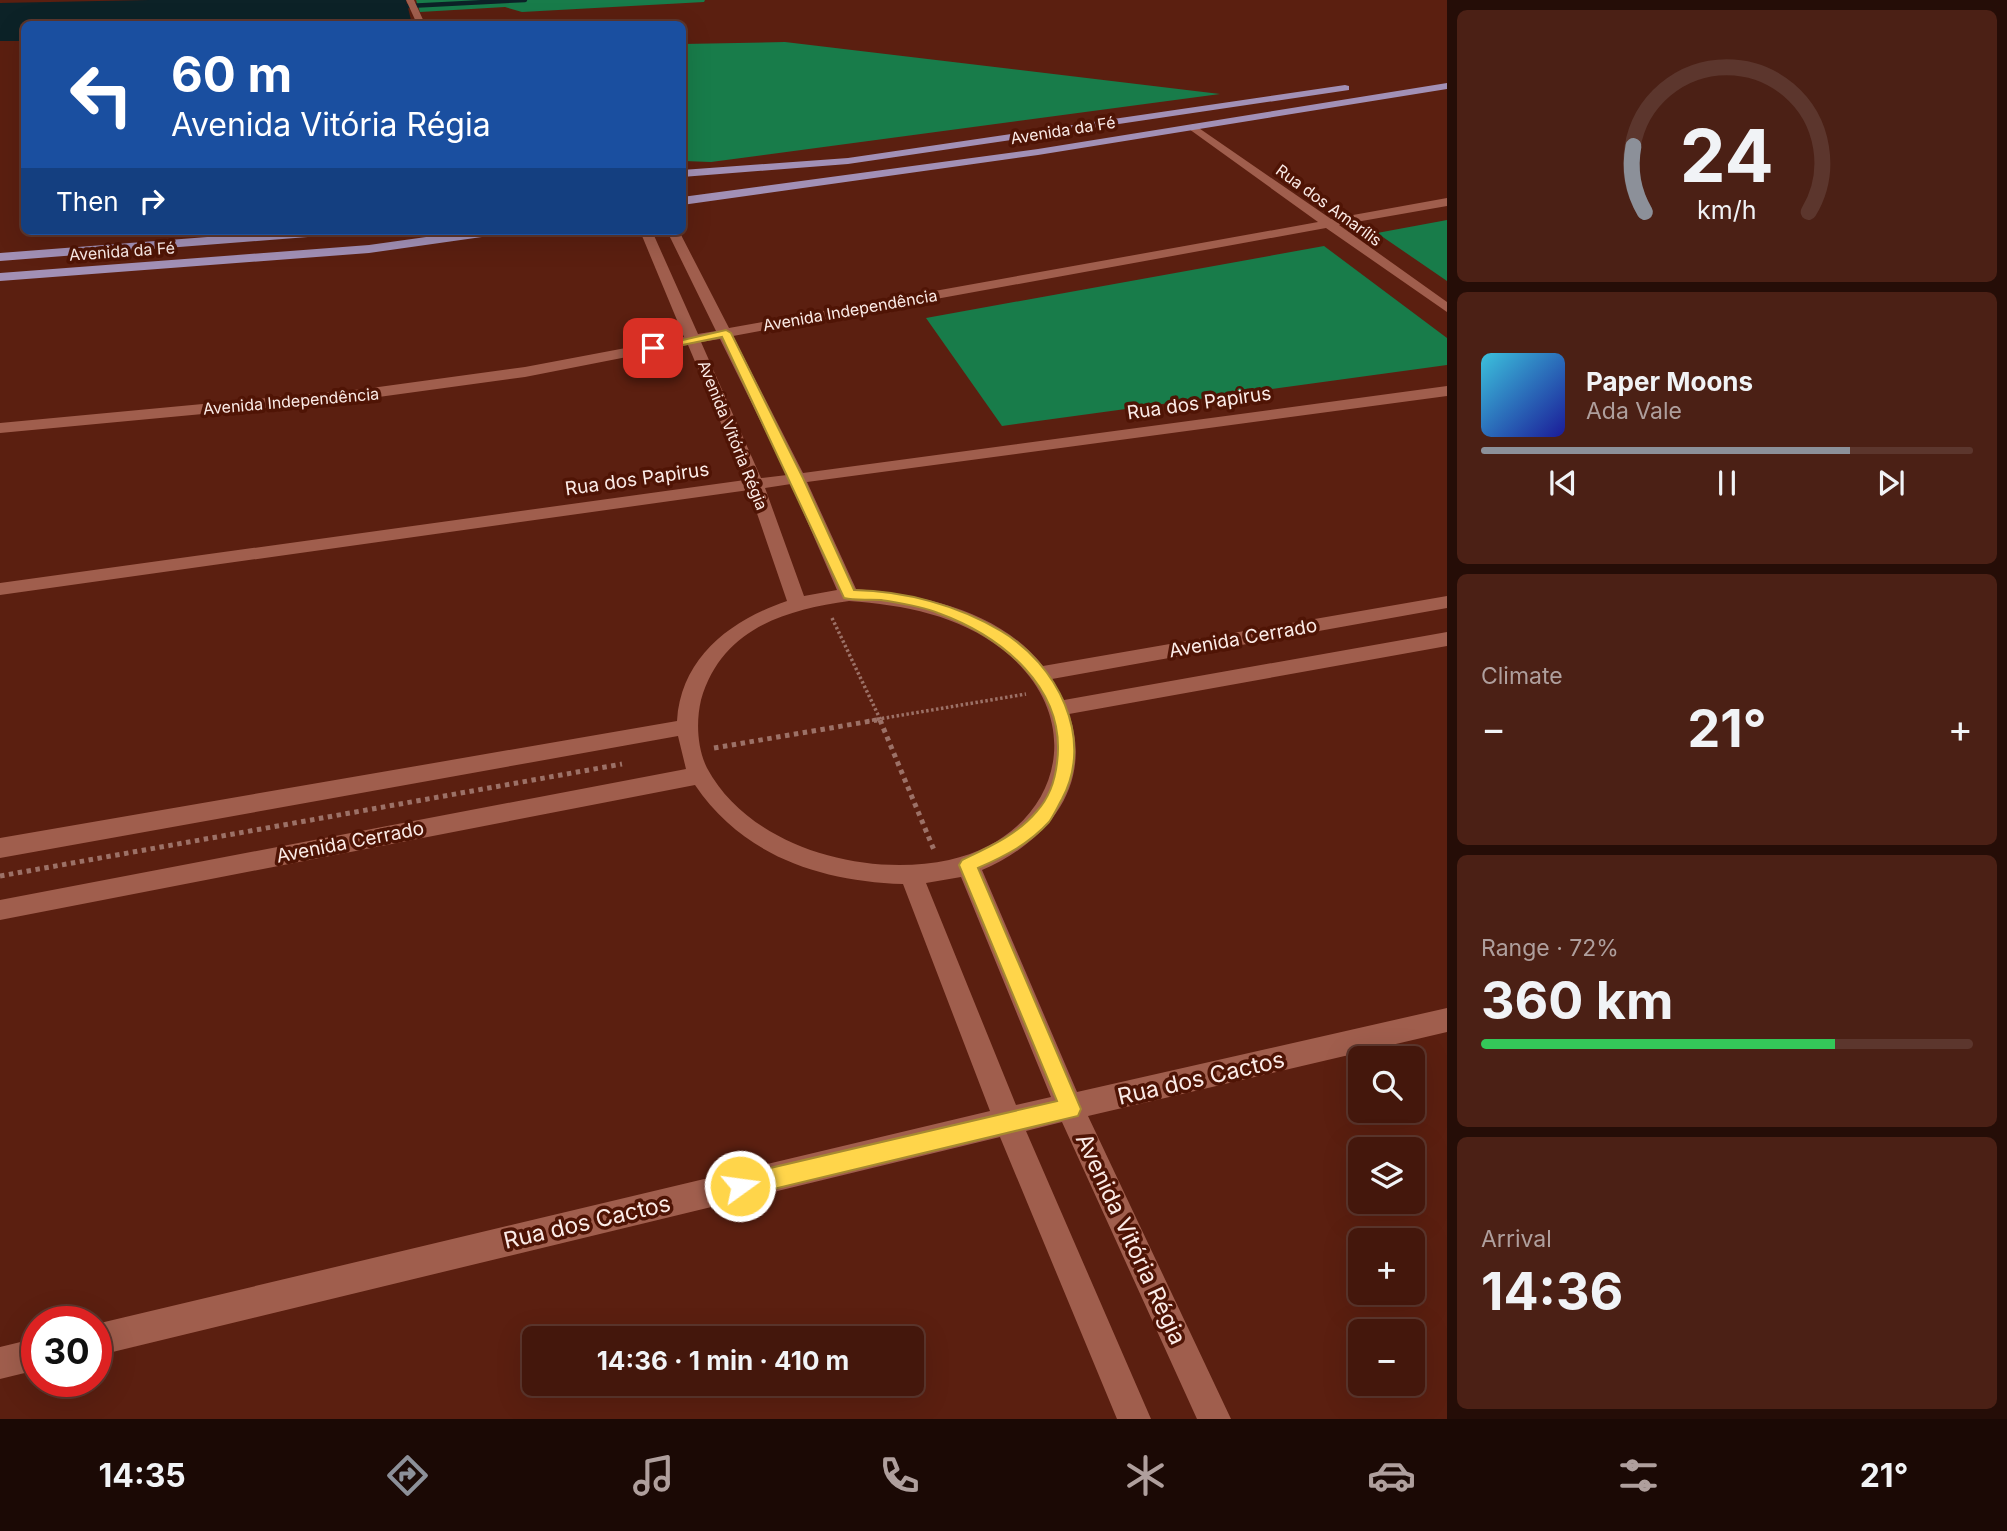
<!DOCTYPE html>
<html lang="en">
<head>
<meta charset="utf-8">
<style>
  :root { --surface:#44170c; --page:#4b2015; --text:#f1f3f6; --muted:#af9f9d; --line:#5c362d; --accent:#8c9099 }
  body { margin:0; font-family:Inter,sans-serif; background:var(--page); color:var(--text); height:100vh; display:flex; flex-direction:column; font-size:26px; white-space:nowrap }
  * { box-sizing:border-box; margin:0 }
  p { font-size:23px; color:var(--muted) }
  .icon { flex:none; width:38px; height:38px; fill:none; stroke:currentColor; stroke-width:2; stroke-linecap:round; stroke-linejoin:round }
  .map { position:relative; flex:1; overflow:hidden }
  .side { display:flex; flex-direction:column; gap:10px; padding:10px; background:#250d07; width:560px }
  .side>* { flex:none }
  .guide { position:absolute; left:21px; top:21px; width:665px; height:214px; border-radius:10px; box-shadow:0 7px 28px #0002,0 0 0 2px var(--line); background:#1a4fa0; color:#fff; overflow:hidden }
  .tools { position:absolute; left:1348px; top:1046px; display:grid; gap:14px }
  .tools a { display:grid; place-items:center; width:77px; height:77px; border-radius:10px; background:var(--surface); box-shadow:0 7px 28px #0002,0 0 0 2px var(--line); font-size:35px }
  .speed { position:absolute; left:21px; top:1306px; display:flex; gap:14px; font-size:35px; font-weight:700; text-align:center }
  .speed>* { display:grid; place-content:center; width:91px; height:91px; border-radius:50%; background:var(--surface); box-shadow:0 7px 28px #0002,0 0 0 2px var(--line); line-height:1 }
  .speed .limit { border:10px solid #d22; background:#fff; color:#111 }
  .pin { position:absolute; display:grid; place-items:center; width:60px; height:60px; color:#fff; margin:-30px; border-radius:14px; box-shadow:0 4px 10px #0006 }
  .me { position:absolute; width:77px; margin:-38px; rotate:76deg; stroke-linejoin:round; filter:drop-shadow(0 0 5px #0008) }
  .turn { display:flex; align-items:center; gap:24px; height:147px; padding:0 35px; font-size:32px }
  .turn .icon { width:91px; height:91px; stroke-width:2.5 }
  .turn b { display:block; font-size:49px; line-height:60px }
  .then { display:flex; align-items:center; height:66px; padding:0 35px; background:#0003; gap:14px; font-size:26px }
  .big { font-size:52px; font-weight:700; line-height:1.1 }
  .side .card { flex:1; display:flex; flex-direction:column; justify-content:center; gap:10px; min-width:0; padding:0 24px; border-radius:10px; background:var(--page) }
  .side .dial { align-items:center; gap:0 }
  .dial svg { height:182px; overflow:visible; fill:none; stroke:var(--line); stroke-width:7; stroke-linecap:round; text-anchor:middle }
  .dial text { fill:var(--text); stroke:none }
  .song { display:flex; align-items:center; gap:21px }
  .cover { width:84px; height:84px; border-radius:10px; background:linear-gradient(135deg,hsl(190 70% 55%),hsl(240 70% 35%)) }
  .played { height:7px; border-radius:4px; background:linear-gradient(90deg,var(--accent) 75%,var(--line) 75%) }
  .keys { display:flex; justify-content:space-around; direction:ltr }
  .heat { display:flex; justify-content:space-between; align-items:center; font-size:38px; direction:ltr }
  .charge { height:10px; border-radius:5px; background:linear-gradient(90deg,#34c759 72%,var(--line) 0) }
  .trip { position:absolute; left:522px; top:1326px; width:402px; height:70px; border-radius:10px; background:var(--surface); box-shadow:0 7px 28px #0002,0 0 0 2px var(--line); font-weight:700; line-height:70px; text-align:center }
  .tabs { display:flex; height:112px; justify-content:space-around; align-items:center; background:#1b0905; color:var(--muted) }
  .tabs .icon { width:49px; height:49px }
  .tabs .on { color:var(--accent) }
  .tabs b { font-size:32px; color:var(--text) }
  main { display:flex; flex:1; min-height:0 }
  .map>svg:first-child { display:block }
  .forest { fill:#187c4a }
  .water { fill:#0c2227 }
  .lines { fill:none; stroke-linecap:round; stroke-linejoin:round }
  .stream { stroke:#0c2227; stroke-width:4.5 }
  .path-far1 { stroke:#9c7167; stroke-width:3.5; stroke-dasharray:2.5 2.5; stroke-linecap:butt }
  .path { stroke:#9c7167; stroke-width:5; stroke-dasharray:4.5 4.5; stroke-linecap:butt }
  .minor { fill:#a05e4d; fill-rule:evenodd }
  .major { fill:#a290b6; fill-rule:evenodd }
  .route { fill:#ffd54a; stroke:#a68a30; stroke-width:2 }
  .labels { text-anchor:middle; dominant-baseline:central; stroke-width:7; stroke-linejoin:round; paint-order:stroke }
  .far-street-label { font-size:16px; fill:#fbebe7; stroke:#4f1405 }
  .street-label { font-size:19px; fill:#fbebe7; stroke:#4f1405 }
  .near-street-label { font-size:23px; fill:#fbebe7; stroke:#4f1405 }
</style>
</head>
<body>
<main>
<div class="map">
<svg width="1447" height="1419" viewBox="0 0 1447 1419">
  <rect width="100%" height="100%" fill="#5b1f10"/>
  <path class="forest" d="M416,0H705L704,2L522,12L505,7L420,12Z
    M785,42L1220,94L711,162L683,161V44Z
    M1447,220V281L1377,233Z
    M1324,246L1447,338V365L1002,426L926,318Z"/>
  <path class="water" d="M149,0H406L412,24H24V41H0V3Z"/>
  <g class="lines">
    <path class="stream" d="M408,6L525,0"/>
    <path class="path-far1" d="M832,618L881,721
      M867,721L1026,694"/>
    <path class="path" d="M880,720L934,850
      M714,748L877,720
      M0,876L622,764"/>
    <path class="minor" d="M406,0H414L425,24H417Z
      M1193,124L1331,219L1447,198V206L1339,225L1447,302V312L1326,228L733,336L803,473L1447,386V396L807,482L856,589C922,594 1000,611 1043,666L1447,596V608L1052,679L1064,700L1447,632V646L1069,714C1094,786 1046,843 982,870L1077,1092L1447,1008V1032L1088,1116L1231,1419H1197L1062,1122L1026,1131L1151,1419H1117L1000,1137L96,1356V1324L990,1111L903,884C820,881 743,856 695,785L0,920V900L686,769L678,736L0,858V838L677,721C681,657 731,620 787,601L749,490L0,595V583L745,480L688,345L525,377L364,399L0,433V423L364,389L525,367L684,337L640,231H652L698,334L716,331L667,231H679L729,328L1318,222L1189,129L1188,127ZM720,339L787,475L761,478L701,342ZM791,484L837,590L804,596L765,488ZM849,601C904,605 959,615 1003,650C1093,721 1058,836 949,860C865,878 750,848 707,768C697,748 696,721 701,700C721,630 783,610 849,601ZM961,877L1051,1097L1016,1105L926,883Z
      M37,1338V1370L0,1379V1347Z"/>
    <path class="major" d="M1447,83V89L1038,155L682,205V197L1038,149Z
      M1345,85L1349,86V90L848,164L682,177V170L848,158Z
      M285,231H339L333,235L0,261V253Z
      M469,231H502L496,235L369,253L0,281V273L369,245Z"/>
  </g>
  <path class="route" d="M726,330L731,333L803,478L854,590C905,591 957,605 1001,631C1057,664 1095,738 1062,799C1058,806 1054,815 1049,822C1029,844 1005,856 978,868L1081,1109L1078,1116L740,1197L732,1194L729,1186L732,1178L740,1175L1057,1101L959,865L962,860C989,847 1017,835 1037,811C1049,798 1055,780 1057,763C1067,688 1001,636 938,613C921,606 899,603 881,600C869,599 856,601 844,598L722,337L653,351L648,348Z"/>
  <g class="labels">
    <g class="far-street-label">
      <text transform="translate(1063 130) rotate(-9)">Avenida da Fé</text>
      <text transform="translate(1329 205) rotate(36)">Rua dos Amarílis</text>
      <text transform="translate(122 251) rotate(-4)">Avenida da Fé</text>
      <text transform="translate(850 310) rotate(-10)">Avenida Independência</text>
      <text transform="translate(291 401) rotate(-5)">Avenida Independência</text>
      <text transform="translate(733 435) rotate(68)">Avenida Vitória Régia</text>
    </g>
    <g class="street-label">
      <text transform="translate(1199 403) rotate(-8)">Rua dos Papirus</text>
      <text transform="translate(637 479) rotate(-8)">Rua dos Papirus</text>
      <text transform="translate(1243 638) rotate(-10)">Avenida Cerrado</text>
      <text transform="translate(350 842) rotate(-11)">Avenida Cerrado</text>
    </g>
    <g class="near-street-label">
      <text transform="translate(1201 1078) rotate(-13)">Rua dos Cactos</text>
      <text transform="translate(587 1222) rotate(-13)">Rua dos Cactos</text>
      <text transform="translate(1131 1239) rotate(65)">Avenida Vitória Régia</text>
    </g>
  </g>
</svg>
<div class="tools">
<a><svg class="icon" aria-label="search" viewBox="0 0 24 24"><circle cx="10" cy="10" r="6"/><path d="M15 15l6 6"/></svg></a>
<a><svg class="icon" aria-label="layers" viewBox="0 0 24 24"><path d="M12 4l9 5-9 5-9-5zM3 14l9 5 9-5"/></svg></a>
<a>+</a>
<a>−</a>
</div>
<div class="speed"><div class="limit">30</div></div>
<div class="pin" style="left:653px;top:348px;background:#d93025"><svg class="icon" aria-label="arrive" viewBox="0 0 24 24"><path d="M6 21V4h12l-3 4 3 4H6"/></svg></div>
<svg class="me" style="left:740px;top:1186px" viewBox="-20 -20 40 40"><circle r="17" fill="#ffd54a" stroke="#fff" stroke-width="3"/><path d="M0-11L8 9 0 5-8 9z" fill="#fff"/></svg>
<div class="trip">14:36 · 1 min · 410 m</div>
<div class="guide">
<div class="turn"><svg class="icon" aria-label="left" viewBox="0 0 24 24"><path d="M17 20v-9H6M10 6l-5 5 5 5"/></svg><div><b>60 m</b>Avenida Vitória Régia</div></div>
<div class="then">Then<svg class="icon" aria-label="right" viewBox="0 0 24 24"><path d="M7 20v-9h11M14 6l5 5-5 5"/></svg></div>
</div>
</div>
<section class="side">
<div class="card dial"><svg viewBox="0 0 100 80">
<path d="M14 69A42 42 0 1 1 86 69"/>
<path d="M14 69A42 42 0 0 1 9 40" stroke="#8c9099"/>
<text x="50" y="56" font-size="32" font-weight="700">24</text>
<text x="50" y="72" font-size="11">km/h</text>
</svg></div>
<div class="card">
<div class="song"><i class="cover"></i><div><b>Paper Moons</b><p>Ada Vale</p></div></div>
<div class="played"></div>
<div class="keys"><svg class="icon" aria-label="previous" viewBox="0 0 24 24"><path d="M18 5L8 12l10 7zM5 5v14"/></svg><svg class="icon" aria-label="pause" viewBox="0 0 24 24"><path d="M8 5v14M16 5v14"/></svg><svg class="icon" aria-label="next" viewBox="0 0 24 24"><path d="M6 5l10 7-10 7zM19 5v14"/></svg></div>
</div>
<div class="card"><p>Climate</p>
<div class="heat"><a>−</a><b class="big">21°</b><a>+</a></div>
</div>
<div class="card"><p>Range · 72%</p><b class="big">360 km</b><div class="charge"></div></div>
<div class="card"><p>Arrival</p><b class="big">14:36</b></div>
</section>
</main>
<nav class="tabs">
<b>14:35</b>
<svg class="icon on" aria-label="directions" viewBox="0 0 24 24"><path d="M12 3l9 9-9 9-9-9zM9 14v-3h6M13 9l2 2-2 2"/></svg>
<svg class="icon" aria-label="music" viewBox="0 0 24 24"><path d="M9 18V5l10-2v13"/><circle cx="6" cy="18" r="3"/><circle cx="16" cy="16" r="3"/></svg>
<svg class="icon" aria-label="phone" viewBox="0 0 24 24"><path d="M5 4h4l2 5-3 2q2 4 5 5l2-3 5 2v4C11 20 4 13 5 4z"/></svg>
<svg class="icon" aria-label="climate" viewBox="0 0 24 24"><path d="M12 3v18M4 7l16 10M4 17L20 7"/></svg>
<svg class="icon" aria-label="car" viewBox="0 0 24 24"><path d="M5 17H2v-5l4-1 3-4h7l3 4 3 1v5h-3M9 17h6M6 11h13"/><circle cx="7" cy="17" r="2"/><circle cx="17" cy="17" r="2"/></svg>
<svg class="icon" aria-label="filters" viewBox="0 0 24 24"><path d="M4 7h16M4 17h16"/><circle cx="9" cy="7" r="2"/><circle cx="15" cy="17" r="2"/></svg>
<b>21°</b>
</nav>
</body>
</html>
